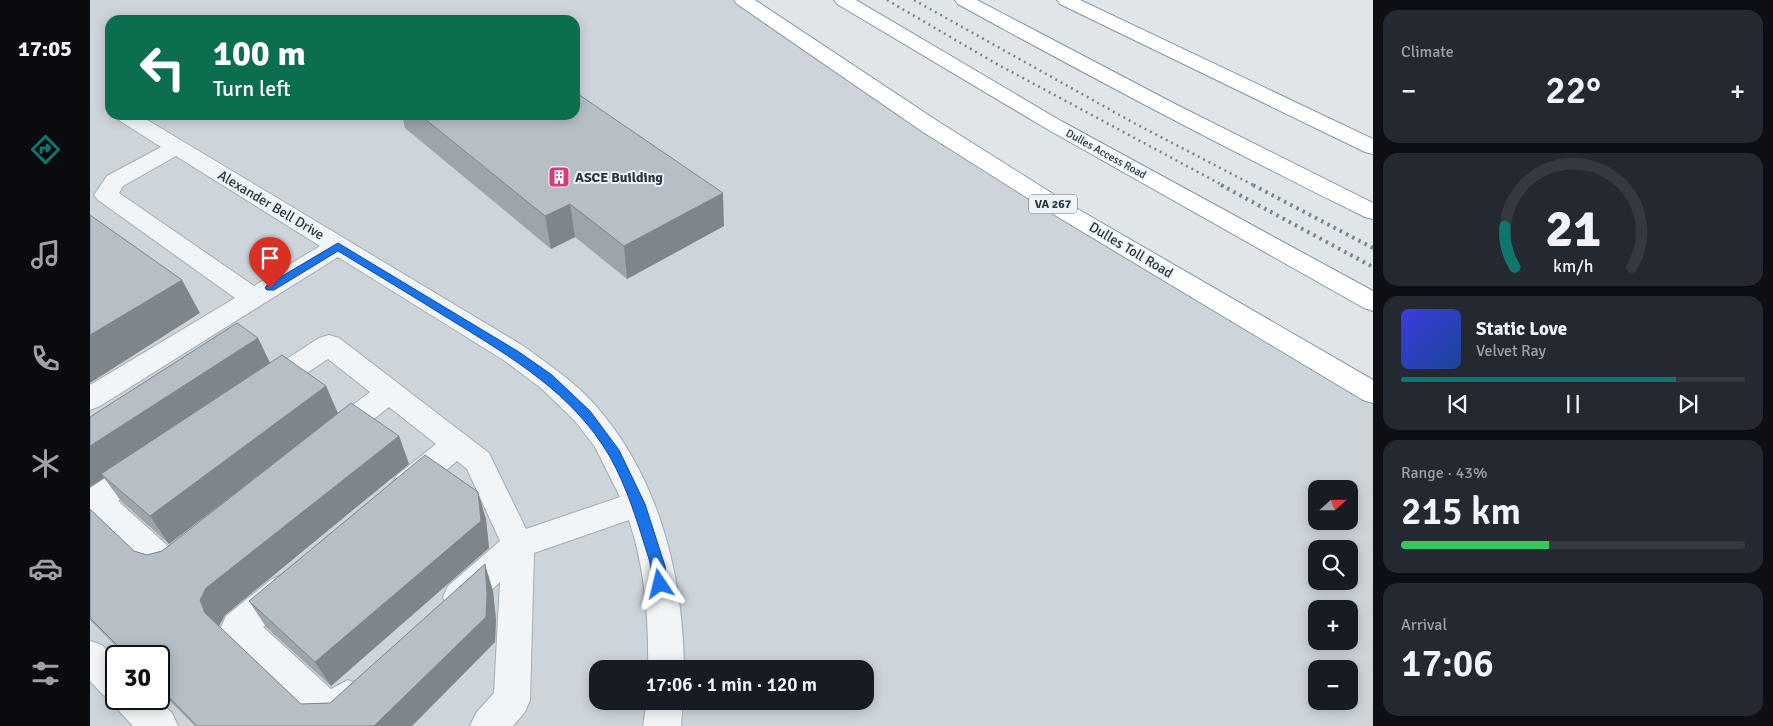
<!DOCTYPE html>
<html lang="en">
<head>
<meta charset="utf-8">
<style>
  :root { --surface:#171b24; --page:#242831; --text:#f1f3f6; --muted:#9ea1a6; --line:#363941; --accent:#0f766e }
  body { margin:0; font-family:Signika,sans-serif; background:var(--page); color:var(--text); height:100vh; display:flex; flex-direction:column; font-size:19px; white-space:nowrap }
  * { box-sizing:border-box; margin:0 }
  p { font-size:16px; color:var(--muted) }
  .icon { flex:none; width:28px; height:28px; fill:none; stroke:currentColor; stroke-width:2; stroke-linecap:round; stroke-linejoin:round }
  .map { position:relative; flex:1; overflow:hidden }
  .sheet { display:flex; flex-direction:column; gap:10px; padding:10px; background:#0d0f14; width:400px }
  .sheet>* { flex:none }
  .banner { position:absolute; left:15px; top:15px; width:475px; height:105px; border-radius:15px; box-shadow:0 2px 12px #0003; background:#0b6e4f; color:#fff; overflow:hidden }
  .needle { width:32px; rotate:69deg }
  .tools { position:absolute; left:1218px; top:480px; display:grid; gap:10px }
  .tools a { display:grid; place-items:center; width:50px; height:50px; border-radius:10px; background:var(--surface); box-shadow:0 2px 12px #0003; font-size:25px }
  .speed { position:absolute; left:15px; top:645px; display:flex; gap:10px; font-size:25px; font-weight:700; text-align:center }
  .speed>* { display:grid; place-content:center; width:65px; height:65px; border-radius:50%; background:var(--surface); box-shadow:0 2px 12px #0003; line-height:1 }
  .speed .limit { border:2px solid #111; border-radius:8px; background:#fff; color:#111 }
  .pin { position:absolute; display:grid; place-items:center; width:42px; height:42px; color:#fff; margin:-51px -21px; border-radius:50% 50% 50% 0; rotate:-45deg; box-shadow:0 0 5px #0007 }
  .pin .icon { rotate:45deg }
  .me { position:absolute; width:55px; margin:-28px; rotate:350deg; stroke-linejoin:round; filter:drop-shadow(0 0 4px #0008) }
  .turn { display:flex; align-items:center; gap:18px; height:105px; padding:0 25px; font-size:22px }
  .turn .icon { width:65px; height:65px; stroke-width:2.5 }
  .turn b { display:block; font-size:35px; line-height:42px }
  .big { font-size:38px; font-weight:600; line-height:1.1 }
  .sheet .card { flex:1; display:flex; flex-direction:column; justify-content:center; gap:8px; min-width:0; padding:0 18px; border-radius:15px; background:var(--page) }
  .sheet .dial { align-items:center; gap:0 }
  .dial svg { height:130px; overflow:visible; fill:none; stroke:var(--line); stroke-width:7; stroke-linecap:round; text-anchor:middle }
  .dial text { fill:var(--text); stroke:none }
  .song { display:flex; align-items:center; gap:15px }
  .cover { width:60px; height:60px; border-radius:8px; background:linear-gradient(135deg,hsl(240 70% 55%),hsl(220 70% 35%)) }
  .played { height:5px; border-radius:2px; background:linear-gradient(90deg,var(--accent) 80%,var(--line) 80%) }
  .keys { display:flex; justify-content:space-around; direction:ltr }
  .heat { display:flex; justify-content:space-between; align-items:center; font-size:28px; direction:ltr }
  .charge { height:8px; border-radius:4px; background:linear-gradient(90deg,#34c759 43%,var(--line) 0) }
  .trip { position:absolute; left:499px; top:660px; width:285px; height:50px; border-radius:15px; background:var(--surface); box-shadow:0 2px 12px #0003; font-weight:600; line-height:50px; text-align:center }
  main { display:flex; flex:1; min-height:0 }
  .dock { display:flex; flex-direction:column; width:90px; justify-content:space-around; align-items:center; background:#090b0e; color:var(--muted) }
  .dock .icon { width:35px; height:35px }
  .dock .current { color:var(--accent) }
  .dock b { font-size:22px; color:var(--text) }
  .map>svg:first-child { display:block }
  .built { fill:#cdd5db; fill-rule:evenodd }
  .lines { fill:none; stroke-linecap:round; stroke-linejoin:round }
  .minor-casing { stroke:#a4adb3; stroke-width:2 }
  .highway-casing { stroke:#8596a0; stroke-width:2 }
  .minor { fill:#f2f5f7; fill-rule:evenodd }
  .highway { fill:#fff; fill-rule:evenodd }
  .rail-far1 { stroke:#778893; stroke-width:2.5; stroke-dasharray:2 4; stroke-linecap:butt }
  .rail { stroke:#778893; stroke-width:4; stroke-dasharray:2.5 4.5; stroke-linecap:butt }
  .wall { fill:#9da4aa }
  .shaded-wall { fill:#7f868b }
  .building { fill:#b6bfc6; stroke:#7f868b }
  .route { fill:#1a73e8; stroke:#114b97 }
  .labels { text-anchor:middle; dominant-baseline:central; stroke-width:4; stroke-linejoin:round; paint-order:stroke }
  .far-street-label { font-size:11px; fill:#273641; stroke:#eef3f6 }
  .shield { fill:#eef3f6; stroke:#636f77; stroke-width:1 }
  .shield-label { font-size:12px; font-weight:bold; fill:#273641 }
  .poi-label { font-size:14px; font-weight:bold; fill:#273641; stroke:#eef3f6; text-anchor:start }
  .street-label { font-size:14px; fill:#273641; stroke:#eef3f6 }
</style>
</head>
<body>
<main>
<nav class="dock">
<b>17:05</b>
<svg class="icon current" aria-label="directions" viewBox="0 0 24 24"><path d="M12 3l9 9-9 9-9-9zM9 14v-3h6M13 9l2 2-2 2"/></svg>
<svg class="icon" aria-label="music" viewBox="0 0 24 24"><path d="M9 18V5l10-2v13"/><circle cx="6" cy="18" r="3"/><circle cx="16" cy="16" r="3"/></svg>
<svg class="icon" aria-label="phone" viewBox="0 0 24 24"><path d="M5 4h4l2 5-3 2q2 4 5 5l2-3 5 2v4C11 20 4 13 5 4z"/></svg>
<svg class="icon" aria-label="climate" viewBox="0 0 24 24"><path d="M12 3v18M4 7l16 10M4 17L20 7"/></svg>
<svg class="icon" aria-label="car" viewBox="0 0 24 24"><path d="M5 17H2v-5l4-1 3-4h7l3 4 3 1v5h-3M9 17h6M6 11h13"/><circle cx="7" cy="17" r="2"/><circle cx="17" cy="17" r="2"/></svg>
<svg class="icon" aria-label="filters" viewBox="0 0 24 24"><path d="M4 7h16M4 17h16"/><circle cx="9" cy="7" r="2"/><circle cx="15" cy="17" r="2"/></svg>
</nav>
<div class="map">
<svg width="1283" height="726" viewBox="0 0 1283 726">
  <rect width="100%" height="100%" fill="#dfe5e9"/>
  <path class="built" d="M0,0H653L832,121L1283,394V726H0ZM20,20H485V115H20ZM1226,489H1259V521H1226ZM1226,549H1259V581H1226ZM1226,609H1259V641H1226ZM26,656H69V699H26ZM508,669H775V701H508ZM1226,669H1259V701H1226Z"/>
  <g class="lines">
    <g class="minor-casing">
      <path id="minor" d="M24,115H49L435,347C459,365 485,382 505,405C569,477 593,575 594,669H558C559,618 555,569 539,520L444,553L440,700L435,712L423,726H380L386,713L404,693L410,582L382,608L370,612L358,608L353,597L358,586L410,541L377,469L367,461L328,494L317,497L306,494L302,485L306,476L346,444L299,407L255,442L245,445L235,442L230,434L235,426L280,392L238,359L186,393L176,396L166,393L162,386L166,379L229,338L239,335L249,338L399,453L436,529L530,497L505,447L485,421L452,389L415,361L248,257L10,406L0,410V385L145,298L8,200L4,195L17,176L71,147L27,119ZM86,156L230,246L164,286L29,193L33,186Z
        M53,456L64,460L68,468L64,476L28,501L79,547L94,540L106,544L110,554C105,565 92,579 78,580C75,580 70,577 66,576L0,514V488L42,460Z
        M194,574L206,579L211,589L206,599L173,627L241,689L258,680L271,685L276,697L271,709L253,726H228L136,638L131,627L136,616L182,579Z
        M0,641L12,645L26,659V699H67L82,713L88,726H43L29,711L24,699L13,695L0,681Z
        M557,701H593L591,726H553Z"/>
    </g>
    <g class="highway-casing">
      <path id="highway" d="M644,0H665L849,122L979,204L1283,380V403L1273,400L963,214L833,132L647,4Z
        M744,0H766L971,121L1283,291V311L1274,308L957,129L747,4Z
        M865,0H887L1085,104L1283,203V219L1275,217C1137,149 1002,78 868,4Z
        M967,0H990L1283,139V154L1275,152L970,4Z"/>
    </g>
    <use href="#minor" class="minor"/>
    <use href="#highway" class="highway"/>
    <path class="rail-far1" d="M797,0L905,63L1134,186
      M824,0L1042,122L1165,186"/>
    <path class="rail" d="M1131,185L1283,267
      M1163,185L1283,248"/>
  </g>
  <path class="wall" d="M312,115H485L634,226L537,279L485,237L461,249L315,128Z
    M168,338L180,363L236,386L248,413L309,436L319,464L135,615L129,626L211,704L240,703L403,591L406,620L405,642L322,726H105L69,690V656H36L0,620V509L44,551L57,555L72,551L169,475L79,544L31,501L14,478L0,487V417Z
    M396,519L399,548L241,686L176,627L159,601Z"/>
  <path class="shaded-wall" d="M633,193L634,226L537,279L534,246Z
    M480,204L485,237L461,249L455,216Z
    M92,280L110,313L0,383V335Z
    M168,338L182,367L11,474L14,478L0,487V446Z
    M236,386L248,414L79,544L60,516Z
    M309,436L319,464L135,615L129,626L115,613L110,600L116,588Z
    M388,492L396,519L399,548L241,686L225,662Z
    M395,564L403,591L406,620L405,642L322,726H284Z"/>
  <path class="building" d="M485,92L633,193L534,246L480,204L455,216L330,115H485Z
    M0,215L92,280L0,335Z
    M147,323L168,338L0,446V417Z
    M192,355L236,386L60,516L11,474Z
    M261,403L309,436L116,588L110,600L115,613L211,704L240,703L395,564L397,594L396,617L284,726H107L69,687V656H38L0,618V509L44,551L57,555L72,551Z
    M335,455L388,492L391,521L225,662L159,601Z"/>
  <path class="route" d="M248,243L429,352L462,375L500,411L529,450L555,504L575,566L577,584L575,589L570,590L565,589C561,580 562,569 559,559C548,524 538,489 520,457C484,394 421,357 361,320C324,297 286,274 248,251L184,290H177L175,288L177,285Z"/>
  <defs>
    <g id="building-square" transform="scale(1.125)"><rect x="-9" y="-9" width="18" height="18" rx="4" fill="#d53d74" stroke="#eef3f6"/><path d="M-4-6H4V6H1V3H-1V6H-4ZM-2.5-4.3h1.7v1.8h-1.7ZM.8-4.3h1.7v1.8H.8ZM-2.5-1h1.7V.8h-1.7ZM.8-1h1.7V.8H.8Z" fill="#fff"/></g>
  </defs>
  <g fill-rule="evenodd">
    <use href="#building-square" x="469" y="177"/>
  </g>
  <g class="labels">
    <g class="far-street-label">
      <text transform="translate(1016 154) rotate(29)">Dulles Access Road</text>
    </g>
    <rect class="shield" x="939" y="194.5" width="48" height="19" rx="4"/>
    <g class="shield-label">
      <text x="963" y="204">VA 267</text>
    </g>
    <g class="poi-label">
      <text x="485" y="177">ASCE Building</text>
    </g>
    <g class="street-label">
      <text transform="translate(181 205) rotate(31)">Alexander Bell Drive</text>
      <text transform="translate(1041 250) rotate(31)">Dulles Toll Road</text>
    </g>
  </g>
</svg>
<div class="tools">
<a><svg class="needle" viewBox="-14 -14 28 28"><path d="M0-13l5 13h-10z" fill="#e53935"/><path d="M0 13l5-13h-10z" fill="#9ea1a6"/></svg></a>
<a><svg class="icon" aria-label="search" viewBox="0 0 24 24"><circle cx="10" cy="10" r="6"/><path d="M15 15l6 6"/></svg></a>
<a>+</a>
<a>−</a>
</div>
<div class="speed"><div class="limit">30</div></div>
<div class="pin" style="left:180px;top:288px;background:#d93025"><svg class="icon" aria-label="arrive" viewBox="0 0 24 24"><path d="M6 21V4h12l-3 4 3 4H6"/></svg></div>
<svg class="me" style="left:570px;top:584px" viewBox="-20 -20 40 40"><path d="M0-17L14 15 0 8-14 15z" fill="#1a73e8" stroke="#fff" stroke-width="4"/></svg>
<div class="trip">17:06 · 1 min · 120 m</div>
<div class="banner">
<div class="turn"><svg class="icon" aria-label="left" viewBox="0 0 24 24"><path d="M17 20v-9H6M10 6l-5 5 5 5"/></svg><div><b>100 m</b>Turn left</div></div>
</div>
</div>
<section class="sheet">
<div class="card"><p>Climate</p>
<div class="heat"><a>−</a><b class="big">22°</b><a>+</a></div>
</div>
<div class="card dial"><svg viewBox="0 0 100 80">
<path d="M14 69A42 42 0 1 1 86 69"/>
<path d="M14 69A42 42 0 0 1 8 44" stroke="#0f766e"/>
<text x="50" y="56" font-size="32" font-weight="700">21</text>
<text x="50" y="72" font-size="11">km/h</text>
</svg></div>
<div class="card">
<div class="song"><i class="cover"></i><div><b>Static Love</b><p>Velvet Ray</p></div></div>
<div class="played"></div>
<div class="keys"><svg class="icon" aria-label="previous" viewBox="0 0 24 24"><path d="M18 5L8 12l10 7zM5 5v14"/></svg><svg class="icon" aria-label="pause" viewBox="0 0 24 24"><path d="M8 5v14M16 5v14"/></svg><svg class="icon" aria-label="next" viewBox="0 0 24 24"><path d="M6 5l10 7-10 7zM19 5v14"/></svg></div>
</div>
<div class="card"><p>Range · 43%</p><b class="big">215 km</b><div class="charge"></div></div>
<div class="card"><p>Arrival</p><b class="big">17:06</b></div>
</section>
</main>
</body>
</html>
